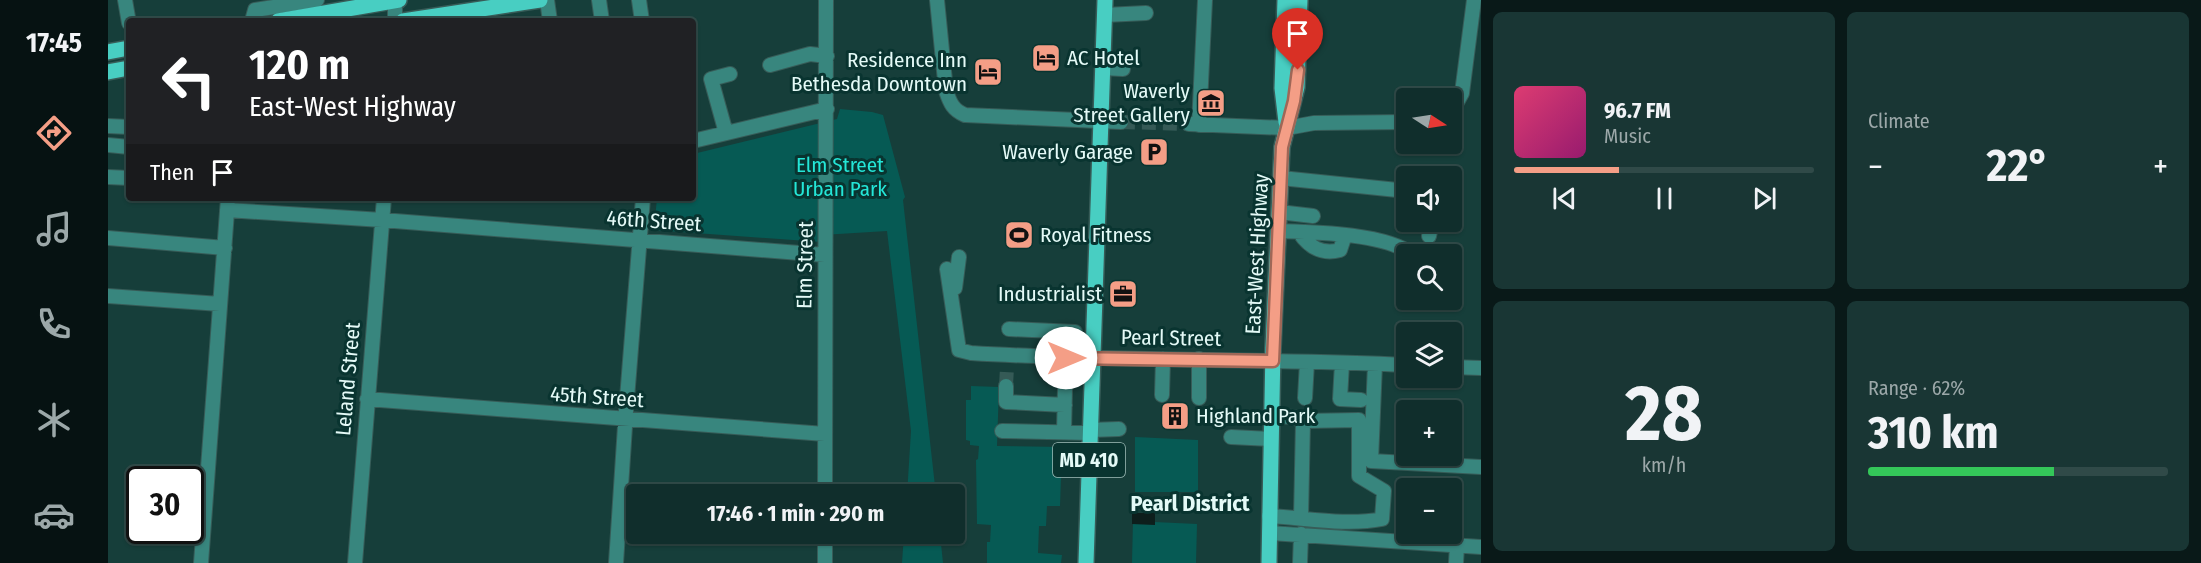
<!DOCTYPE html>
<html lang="en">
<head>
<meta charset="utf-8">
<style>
  :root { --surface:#102e2c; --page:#193634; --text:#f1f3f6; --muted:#9ca8a9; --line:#304a48; --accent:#f49e86 }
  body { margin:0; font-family:"Fira Sans Condensed",sans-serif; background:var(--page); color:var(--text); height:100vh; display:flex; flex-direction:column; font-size:22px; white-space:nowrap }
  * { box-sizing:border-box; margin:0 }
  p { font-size:20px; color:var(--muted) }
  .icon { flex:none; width:33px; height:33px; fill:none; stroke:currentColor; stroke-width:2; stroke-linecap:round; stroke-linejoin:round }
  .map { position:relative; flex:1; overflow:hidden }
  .sheet { display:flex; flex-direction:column; gap:12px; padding:12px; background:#091918; width:720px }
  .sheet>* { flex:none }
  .top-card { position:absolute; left:18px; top:18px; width:570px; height:183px; border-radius:6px; box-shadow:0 2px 4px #0004,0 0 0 2px var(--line); background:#202124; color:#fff; overflow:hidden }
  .needle { width:39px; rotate:102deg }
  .tools { position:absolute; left:1288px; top:88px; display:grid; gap:12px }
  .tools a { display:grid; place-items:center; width:66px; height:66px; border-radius:6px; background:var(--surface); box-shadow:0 2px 4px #0004,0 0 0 2px var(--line); font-size:30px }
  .speed { position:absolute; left:18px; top:466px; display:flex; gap:12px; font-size:30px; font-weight:700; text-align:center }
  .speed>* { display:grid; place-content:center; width:78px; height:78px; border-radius:50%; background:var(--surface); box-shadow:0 2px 4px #0004,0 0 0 2px var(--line); line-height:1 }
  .speed .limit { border:3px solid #111; border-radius:9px; background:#fff; color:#111 }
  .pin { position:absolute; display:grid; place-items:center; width:51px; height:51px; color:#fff; margin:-62px -26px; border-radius:50% 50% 50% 0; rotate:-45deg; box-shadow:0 0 6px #0007 }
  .pin .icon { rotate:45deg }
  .me { position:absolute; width:66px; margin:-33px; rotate:90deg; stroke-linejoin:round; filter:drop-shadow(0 0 4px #0008) }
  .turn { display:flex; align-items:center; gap:21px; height:126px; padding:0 24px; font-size:27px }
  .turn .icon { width:78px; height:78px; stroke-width:2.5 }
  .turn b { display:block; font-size:42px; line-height:51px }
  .then { display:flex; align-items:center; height:57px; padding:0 24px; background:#0003; gap:12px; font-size:22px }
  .big { font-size:45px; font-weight:700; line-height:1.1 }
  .sheet .tile { flex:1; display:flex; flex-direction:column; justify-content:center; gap:9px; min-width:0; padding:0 21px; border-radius:9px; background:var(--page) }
  .sheet .dial { align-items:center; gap:0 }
  .dial b { font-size:78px; line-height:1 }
  .song { display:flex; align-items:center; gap:18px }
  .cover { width:72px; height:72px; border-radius:9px; background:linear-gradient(135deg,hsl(340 70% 55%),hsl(320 70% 35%)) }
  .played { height:6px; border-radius:3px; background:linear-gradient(90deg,var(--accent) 35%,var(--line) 35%) }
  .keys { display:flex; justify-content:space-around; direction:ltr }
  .heat { display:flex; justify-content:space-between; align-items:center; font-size:33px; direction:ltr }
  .charge { height:9px; border-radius:4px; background:linear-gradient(90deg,#34c759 62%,var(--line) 0) }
  .sheet .tiles { flex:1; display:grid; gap:12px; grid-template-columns:repeat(2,1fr) }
  .trip { position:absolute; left:518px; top:484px; width:339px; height:60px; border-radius:6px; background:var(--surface); box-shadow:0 2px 4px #0004,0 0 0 2px var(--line); font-weight:700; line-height:60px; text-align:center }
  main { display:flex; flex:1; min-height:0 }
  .dock { display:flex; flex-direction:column; width:108px; justify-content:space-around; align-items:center; background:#061212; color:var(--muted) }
  .dock .icon { width:42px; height:42px }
  .dock .active { color:var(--accent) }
  .dock b { font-size:27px; color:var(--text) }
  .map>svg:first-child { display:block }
  .green { fill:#065a54 }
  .water { fill:#0d1e1c }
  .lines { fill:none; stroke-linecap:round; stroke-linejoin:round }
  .minor-tunnel { stroke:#355a56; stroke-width:14; stroke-dasharray:14 7; stroke-linecap:butt }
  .minor-casing { stroke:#375c58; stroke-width:16 }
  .major-casing { stroke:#375c58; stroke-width:18 }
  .minor { stroke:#38867e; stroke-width:14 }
  .major { stroke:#48cec2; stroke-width:15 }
  .route-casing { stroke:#9f6757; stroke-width:15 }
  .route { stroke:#f49e86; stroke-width:10 }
  .labels { text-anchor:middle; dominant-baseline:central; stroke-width:6; stroke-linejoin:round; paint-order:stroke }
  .shield { fill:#093430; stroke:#a2bfbb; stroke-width:1.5 }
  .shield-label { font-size:20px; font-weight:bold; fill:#e4faf7 }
  .poi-label { font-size:21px; fill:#e4faf7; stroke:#093430; text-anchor:end }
  .park-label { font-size:21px; fill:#24e6d7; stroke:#093430 }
  .street-label { font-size:21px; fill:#e4faf7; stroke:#093430 }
  .neighbourhood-label { font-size:22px; font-weight:bold; fill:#e4faf7; stroke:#093430 }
</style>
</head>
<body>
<main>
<nav class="dock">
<b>17:45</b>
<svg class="icon active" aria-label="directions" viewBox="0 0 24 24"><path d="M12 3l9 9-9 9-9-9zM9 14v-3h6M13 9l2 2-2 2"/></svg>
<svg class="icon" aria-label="music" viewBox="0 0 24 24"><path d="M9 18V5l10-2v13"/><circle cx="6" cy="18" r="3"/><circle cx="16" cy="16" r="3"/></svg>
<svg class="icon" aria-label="phone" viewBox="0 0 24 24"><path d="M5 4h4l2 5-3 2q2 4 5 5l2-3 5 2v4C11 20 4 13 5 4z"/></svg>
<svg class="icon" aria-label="climate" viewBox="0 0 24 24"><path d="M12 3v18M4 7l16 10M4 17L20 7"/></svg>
<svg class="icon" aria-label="car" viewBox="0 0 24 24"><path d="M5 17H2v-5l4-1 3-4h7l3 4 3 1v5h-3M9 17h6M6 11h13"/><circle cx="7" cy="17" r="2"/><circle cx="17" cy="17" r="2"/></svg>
</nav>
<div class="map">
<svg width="1373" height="563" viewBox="0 0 1373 563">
  <rect width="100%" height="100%" fill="#163e3a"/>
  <path class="green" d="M732,109L764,112L775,115L797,197L795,200L828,495H799L803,431L779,231L714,235L713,242L546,230L549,198H585V154L729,119Z
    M863,386L891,387L889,446L954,447L952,506H939L938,526H931L930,553L954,555L953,563H879V542H882L883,525L869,524L868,460L870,459L871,446L862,445V441L858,440V400H863Z
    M1027,437L1090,440V492H1027Z
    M1025,521L1089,524L1088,563H1024Z
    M796,534H832L835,563H794Z"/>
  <path class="water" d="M1026,513H1047V525L1024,524V514Z"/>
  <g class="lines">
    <path class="minor-tunnel" d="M1013,122L1081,124
      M898,386L899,367
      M957,388L958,369"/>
    <g class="minor-casing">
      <path id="minor" d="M17,0L21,23
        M439,0L442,21
        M491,0L494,21
        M531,0L534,21
        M829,0L838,91C842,103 845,110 857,115L1013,122
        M997,15L1038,13
        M144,21L147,10L209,0
        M287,21V0
        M662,65L702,54L719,56
        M995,68L1015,69
        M1344,111L1354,93L1366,0
        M1081,124L1179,128L1206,123L1299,122
        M1091,125L1097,0
        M0,126L21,127
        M618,133L603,79L622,74
        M585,141L719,109
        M0,145L21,147
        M0,177L21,178
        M1173,178L1299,191
        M119,210L274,220L717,255
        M1171,212L1205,216
        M1171,231C1205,232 1278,233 1305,255
        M1191,232C1201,247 1213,255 1232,250L1237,235
        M1321,236L1324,222
        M0,238L117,248
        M839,269L851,350L863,353C1008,362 1154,358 1299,365
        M847,288L851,257
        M0,296L112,304
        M1321,300L1322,302
        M901,329L967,332
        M1234,363L1232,399L1253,400
        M1267,364L1263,461L1373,467
        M1344,367L1373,368
        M898,386V402L957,405
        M1054,395L1055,359
        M1091,398V359
        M1197,398L1199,362
        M259,399L717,434
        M982,430L1011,429
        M894,431L982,433
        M956,432L957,388
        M1123,437L1163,439
        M717,495L718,0
        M1161,516C1199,518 1238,526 1274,519L1276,491L1251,476V420L1195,421L1185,417L1164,416
        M1193,518L1195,421
        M1161,533L1373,547
        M717,534V563
        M93,563L120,198
        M247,563L276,198
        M508,563L518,411L535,198
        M1192,563L1193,534
        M1348,563L1349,546"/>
    </g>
    <g class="major-casing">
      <path id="major" d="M1177,0L1174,88L1178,122
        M170,21L291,0
        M295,21L432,0
        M0,52L21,48
        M0,72L21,68
        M978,563L997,0
        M1161,563L1165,348L1174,147L1189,87L1192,0"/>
    </g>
    <use href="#minor" class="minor"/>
    <use href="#major" class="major"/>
  </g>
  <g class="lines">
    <g class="route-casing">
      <path id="route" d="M958,358L1165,361L1174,147L1186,101L1190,70"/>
    </g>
    <use href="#route" class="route"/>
  </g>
  <defs>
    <g id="hotel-square" transform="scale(1.5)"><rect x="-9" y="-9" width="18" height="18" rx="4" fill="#f49e86" stroke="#093430"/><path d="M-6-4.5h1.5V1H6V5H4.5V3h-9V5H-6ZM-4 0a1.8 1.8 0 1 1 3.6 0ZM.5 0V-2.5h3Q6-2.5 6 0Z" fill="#111"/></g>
    <g id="museum-square" transform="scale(1.5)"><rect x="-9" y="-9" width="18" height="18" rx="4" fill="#f49e86" stroke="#093430"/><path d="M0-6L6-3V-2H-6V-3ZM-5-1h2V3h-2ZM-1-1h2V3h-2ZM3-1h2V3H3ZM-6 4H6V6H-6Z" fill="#111"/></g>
    <g id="parking-square" transform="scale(1.5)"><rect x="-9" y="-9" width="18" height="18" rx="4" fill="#f49e86" stroke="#093430"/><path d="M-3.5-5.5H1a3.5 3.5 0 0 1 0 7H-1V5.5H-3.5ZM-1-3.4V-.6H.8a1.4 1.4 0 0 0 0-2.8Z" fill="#111"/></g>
    <g id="stadium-square" transform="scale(1.5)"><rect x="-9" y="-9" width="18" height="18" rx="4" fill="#f49e86" stroke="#093430"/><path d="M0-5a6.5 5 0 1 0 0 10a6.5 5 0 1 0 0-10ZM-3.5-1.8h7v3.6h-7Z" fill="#111"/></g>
    <g id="office-square" transform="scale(1.5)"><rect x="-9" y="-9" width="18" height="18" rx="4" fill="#f49e86" stroke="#093430"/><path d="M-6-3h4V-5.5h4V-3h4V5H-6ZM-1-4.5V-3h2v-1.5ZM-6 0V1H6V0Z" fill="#111"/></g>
    <g id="building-square" transform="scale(1.5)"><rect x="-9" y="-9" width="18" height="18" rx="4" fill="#f49e86" stroke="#093430"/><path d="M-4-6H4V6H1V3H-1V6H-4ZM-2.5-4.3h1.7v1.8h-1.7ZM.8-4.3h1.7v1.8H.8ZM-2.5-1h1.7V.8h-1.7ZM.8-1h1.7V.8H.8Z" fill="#111"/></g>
  </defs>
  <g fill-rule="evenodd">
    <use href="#hotel-square" x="938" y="58"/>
    <use href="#hotel-square" x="880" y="72"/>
    <use href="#museum-square" x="1103" y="103"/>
    <use href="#parking-square" x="1046" y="152"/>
    <use href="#stadium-square" x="911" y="235"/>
    <use href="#office-square" x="1015" y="294"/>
    <use href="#building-square" x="1067" y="416"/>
  </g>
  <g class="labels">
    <rect class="shield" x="945" y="443" width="72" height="34" rx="4.5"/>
    <g class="shield-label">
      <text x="981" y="460">MD 410</text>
    </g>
    <g class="poi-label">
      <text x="959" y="58" text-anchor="start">AC Hotel</text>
      <text x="859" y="60">Residence Inn<tspan x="859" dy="24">Bethesda Downtown</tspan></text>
      <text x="1082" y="91">Waverly<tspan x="1082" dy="24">Street Gallery</tspan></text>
      <text x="1025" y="152">Waverly Garage</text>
      <text x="932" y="235" text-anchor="start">Royal Fitness</text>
      <text x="994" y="294">Industrialist</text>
      <text x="1088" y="416" text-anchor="start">Highland Park</text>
    </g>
    <g class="park-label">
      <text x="732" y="165">Elm Street<tspan x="732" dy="24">Urban Park</tspan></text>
    </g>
    <g class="street-label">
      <text transform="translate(546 221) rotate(4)">46th Street</text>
      <text transform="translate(1149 254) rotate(-87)">East-West Highway</text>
      <text transform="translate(697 265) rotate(-89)">Elm Street</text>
      <text transform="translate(1063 338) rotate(1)">Pearl Street</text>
      <text transform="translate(240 379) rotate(-85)">Leland Street</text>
      <text transform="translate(489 397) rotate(4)">45th Street</text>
    </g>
    <g class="neighbourhood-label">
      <text x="1082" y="503">Pearl District</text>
    </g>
  </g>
</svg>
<div class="tools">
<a><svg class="needle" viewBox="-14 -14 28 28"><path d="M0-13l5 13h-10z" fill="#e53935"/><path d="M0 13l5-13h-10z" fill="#9ca8a9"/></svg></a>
<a><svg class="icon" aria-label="sound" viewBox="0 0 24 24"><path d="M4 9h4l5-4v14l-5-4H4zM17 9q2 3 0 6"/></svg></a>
<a><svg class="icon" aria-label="search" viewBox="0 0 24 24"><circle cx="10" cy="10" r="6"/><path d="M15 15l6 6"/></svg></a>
<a><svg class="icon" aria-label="layers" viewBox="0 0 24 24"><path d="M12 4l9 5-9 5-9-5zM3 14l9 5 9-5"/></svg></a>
<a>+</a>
<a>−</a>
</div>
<div class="speed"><div class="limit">30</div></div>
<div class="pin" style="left:1190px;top:70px;background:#d93025"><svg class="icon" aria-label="arrive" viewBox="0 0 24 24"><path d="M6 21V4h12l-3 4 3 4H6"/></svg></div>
<svg class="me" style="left:958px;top:358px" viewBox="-20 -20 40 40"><circle r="19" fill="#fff"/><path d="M0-13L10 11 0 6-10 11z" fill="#f49e86"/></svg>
<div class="trip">17:46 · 1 min · 290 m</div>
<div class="top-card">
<div class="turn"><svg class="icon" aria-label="left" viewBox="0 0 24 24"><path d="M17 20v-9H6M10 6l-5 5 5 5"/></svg><div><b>120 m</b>East-West Highway</div></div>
<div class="then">Then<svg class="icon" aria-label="arrive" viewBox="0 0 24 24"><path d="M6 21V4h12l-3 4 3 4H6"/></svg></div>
</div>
</div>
<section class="sheet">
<div class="tiles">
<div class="tile">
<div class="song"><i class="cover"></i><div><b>96.7 FM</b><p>Music</p></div></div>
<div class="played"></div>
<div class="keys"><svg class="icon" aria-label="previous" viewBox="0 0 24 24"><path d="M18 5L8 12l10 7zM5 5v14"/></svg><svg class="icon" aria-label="pause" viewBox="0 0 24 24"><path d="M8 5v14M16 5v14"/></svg><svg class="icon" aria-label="next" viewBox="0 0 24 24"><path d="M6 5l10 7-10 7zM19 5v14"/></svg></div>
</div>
<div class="tile"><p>Climate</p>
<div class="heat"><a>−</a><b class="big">22°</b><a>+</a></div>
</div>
<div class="tile dial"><b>28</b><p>km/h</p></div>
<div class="tile"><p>Range · 62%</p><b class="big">310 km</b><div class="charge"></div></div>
</div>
</section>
</main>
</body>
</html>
